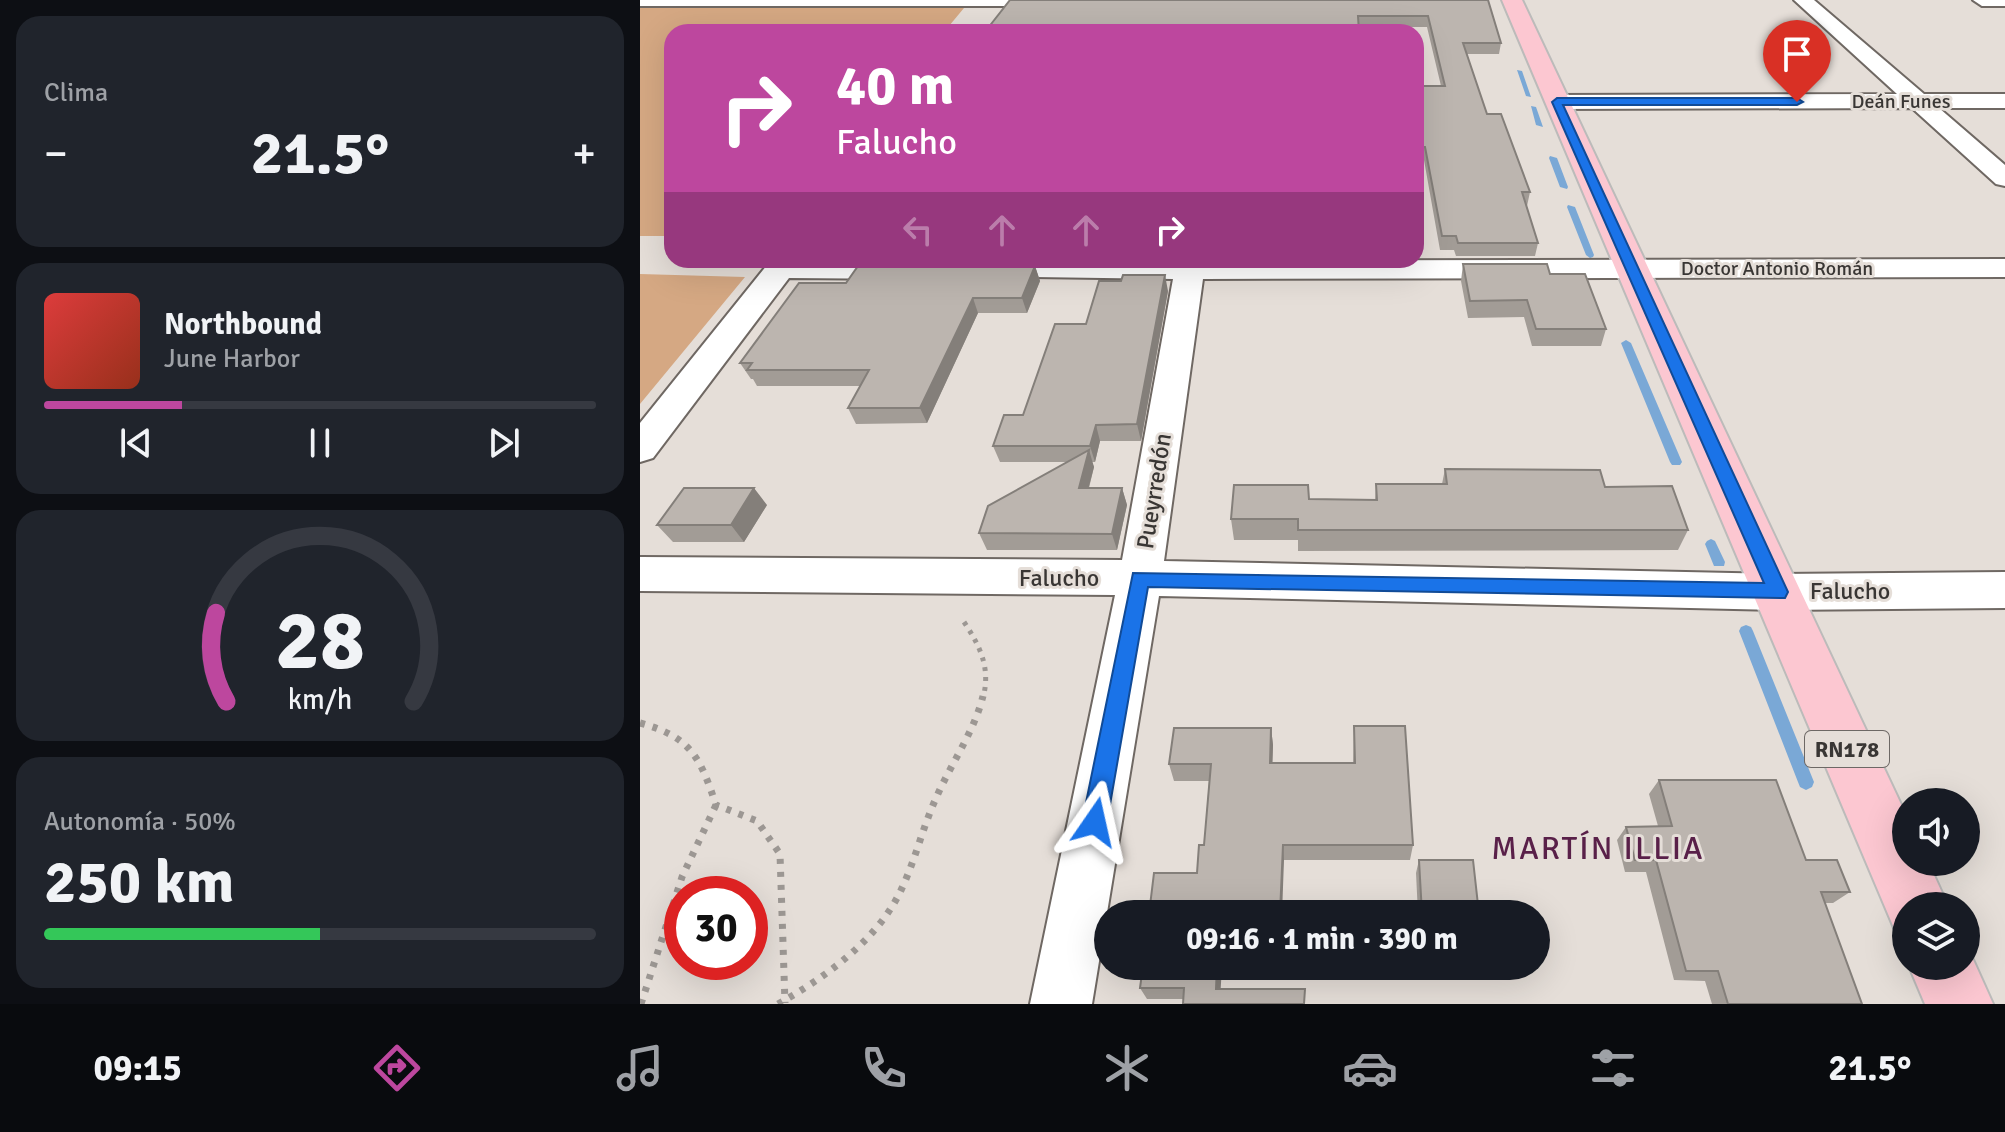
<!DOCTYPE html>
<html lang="es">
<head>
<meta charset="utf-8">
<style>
  :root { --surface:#171b24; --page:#20242c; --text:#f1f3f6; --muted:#9ea1a6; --line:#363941; --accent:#bd479e }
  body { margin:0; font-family:Signika,sans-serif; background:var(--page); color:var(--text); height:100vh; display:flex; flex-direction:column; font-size:30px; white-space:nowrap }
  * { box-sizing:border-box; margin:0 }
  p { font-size:26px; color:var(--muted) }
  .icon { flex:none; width:44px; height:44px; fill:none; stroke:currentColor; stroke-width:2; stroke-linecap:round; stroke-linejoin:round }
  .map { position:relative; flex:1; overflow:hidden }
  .details { display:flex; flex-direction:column; gap:16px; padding:16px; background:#0d0f14; width:640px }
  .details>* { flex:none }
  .top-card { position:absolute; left:24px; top:24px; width:760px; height:244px; border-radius:24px; box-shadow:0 8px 32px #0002; background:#bd479e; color:#fff; overflow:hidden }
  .buttons { position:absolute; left:1252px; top:788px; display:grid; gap:16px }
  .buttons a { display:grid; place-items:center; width:88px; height:88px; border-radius:50%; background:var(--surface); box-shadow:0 8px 32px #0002; font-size:40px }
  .speed { position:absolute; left:24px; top:876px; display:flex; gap:16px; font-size:40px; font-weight:700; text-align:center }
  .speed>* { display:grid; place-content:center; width:104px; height:104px; border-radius:50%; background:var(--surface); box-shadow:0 8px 32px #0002; line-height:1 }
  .speed .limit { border:12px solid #d22; background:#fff; color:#111 }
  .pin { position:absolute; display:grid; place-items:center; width:68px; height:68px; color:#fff; margin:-82px -34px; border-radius:50% 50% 50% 0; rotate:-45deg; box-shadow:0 0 8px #0007 }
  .pin .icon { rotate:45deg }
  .me { position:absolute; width:88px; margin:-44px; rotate:11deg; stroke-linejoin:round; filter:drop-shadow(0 0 6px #0008) }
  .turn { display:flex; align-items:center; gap:28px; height:168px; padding:0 40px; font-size:36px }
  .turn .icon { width:104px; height:104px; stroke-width:2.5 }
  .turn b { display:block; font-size:56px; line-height:68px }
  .lanes { display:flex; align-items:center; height:76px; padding:0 40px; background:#0003; justify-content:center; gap:40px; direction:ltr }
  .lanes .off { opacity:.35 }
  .big { font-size:60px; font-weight:700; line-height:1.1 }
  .details .tile { flex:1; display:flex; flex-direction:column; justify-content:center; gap:12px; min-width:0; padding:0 28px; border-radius:24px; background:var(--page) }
  .details .dial { align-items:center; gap:0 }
  .dial svg { height:208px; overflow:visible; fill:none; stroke:var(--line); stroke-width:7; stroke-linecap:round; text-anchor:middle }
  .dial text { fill:var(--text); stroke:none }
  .song { display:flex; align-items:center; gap:24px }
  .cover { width:96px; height:96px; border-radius:12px; background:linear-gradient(135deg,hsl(0 70% 55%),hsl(10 70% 35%)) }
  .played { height:8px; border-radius:4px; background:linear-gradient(90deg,var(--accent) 25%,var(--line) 25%) }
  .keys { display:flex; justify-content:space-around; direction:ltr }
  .heat { display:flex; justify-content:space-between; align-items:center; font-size:44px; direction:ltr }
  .charge { height:12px; border-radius:6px; background:linear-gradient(90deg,#34c759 50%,var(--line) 0) }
  .trip { position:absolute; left:454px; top:900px; width:456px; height:80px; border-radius:40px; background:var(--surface); box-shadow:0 8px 32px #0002; font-weight:700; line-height:80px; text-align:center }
  .menu { display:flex; height:128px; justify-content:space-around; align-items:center; background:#090b0e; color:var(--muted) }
  .menu .icon { width:56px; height:56px }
  .menu .active { color:var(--accent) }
  .menu b { font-size:36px; color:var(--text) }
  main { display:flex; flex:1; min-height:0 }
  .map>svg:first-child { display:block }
  .green { fill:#d5a883 }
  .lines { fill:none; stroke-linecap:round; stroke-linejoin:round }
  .stream { fill:#7aa8d6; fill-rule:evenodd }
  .minor-casing { stroke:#6f6863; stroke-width:4 }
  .primary-casing { stroke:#bcbbba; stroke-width:4 }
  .path-far1 { stroke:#9c9793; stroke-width:5; stroke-dasharray:4 6; stroke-linecap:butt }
  .path { stroke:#9c9793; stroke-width:7; stroke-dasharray:5 8; stroke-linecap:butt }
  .minor { fill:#fff; fill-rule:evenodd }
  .primary { fill:#fcc7d1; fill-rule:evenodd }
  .wall { fill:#a29c96 }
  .shaded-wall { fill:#847f7a }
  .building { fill:#bcb5af; stroke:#847f7a; stroke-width:2 }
  .route { fill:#1a73e8; stroke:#114b97; stroke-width:2 }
  .labels { text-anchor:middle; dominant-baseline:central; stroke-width:6; stroke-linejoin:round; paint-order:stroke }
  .far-street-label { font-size:20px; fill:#393634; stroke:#e5ded8 }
  .shield { fill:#e5ded8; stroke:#6d6865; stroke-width:2 }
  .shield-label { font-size:22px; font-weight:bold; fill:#393634 }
  .street-label { font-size:24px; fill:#393634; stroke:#e5ded8 }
  .near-neighbourhood-label { font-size:32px; letter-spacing:2px; fill:#592049; stroke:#e5ded8 }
</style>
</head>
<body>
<main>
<section class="details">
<div class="tile"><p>Clima</p>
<div class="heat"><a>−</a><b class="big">21.5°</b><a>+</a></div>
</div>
<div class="tile">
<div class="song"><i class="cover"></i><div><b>Northbound</b><p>June Harbor</p></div></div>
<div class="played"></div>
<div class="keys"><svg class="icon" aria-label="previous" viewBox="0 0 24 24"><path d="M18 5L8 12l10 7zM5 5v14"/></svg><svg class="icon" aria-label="pause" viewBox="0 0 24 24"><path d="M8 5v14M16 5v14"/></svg><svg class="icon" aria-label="next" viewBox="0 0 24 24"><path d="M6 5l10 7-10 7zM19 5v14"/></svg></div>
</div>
<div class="tile dial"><svg viewBox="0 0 100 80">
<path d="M14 69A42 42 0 1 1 86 69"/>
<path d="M14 69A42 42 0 0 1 10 35" stroke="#bd479e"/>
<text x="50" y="56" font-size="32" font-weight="700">28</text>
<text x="50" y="72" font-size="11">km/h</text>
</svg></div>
<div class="tile"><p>Autonomía · 50%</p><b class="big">250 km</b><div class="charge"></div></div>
</section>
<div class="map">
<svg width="1365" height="1004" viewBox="0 0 1365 1004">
  <rect width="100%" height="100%" fill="#e5ded8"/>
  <path class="green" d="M0,7L324,8L304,32H32V236H0Z
    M0,274L105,277L0,404Z"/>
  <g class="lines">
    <path class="stream" d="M877,70L882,71L891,97L886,96Z
      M891,106L896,107L903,127L896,125Z
      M910,156L917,158L928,187L927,189L920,187L909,158Z
      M928,205L935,207L954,255L953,257L950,258L946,255L927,207Z
      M986,340L991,343L1042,462L1040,465H1032L1030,462L981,343Z
      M1071,539L1075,541L1085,562L1084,566H1074L1065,544L1067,541Z
      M1106,625L1111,627L1113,631L1174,782L1172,787L1166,790L1160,787L1158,782L1099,631L1101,627Z"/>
    <g class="minor-casing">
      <path id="minor" d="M0,0H433L424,6H0Z
        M1154,0H1174L1284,94H1365V108H1299L1365,165V186L1356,184L1272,108L917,109L906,102L917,95L1257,94Z
        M1333,0H1365V6H1342Z
        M1365,259V277L563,279L524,561L1138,574L1365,572V608L1138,610L519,596L452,1004H390L475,595L0,591V557L482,560L533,279L330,276L326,270L330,264L341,261Z
        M131,260L269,261L280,264L284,270L280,276L269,279L149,278L13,458L0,462V423Z"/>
    </g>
    <g class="primary-casing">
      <path id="primary" d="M862,0H882L1266,815V862H1288L1308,906H1266V933L1254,928Z
        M1326,944L1353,1004H1285L1269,966H1326Z"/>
    </g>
    <path class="path-far1" d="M324,622C340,646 351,668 343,698"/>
    <path class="path" d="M0,723C51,737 60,757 76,805L117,821L140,854L145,1003
      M1,1004L42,877L76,805
      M138,1004C186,977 239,939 262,888C276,858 283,826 297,796C312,762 334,732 343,696"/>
    <use href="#minor" class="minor"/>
    <use href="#primary" class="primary"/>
  </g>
  <path class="wall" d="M848,0L861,43L859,54H827L847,114L890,192L887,206H886L898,243L895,256H816L814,250H800L784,160H776V86H801L787,27H719V32H349L348,28Z
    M823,264L910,274L966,329L961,346H892L884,317L828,318L821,281Z
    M395,266L400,281L387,313H338L287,423L216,424L208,408L220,386H117L113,379H111L100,363L206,283Z
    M528,291L501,441H460L455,462H452L454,467L449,488H482L487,505L477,550H347L339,533L427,462H360L353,446L383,415Z
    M805,469L965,487L1048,530L1038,550L658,551V540H594L591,519L669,499L735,500L736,484H802Z
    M127,505L104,542H33L17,525Z
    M714,726L773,845L770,860H644L557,873L564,845L569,781H534L529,764L631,728L633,745L632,763H713Z
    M1019,780L1166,860L1210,892L1193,903H1185L1222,1004H1072L1065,981L1034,980L1006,872H985L977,840L986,827L1018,826L1009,794Z
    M779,860L839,914H778L776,873Z
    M500,988L665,989V1004H543V999H507Z"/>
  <path class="shaded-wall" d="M395,266L400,281L387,313L382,298Z
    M525,275L528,291L501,441L497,424Z
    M333,298L338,313L287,423L280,408Z
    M456,425L460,441L455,462L450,446Z
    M449,450L454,467L444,505L439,488Z
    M114,488L127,505L104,542L91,525Z
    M482,488L487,505L477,550L472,534Z
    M631,728L633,745L632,781L630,763Z
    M643,845L644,860L642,914H640Z
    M577,966H582L580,1000L576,989Z"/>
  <path class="building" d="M370,0H848L861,43H823L847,114H861L890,192H882L898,243H818L816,236H802L785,147H776V86H805L788,16H718L719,32H465L348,28Z
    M823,264H907L910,274H945L966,329H896L887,300L830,301Z
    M218,266H395L382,298H333L280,408H208L229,370H107L112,363H100L159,283H206Z
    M483,275H525L497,424L456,425L450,446H353L364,415H383L415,324H446L459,281H481Z
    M449,450L439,488H482L472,534L339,533L348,506Z
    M805,469L960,470L965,487L1032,486L1048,530H658V519H591L594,485H668L669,499L737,500L736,484H807Z
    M44,488H114L91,525H17Z
    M714,726H765L773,845H643L640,914H509L514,873H557L559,845H564L571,764H529L534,728H631L630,763H715Z
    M1019,780H1136L1166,860H1197L1210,892H1181L1222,1004H1088L1078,971H1046L1016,860H995L986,827L1032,826Z
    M779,860H833L839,914H782Z
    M503,966H577L576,989H665L664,1004H543L544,988H500Z"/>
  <path class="route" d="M917,98H1157L1163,102L1157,105H923L1148,592L1145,598L508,587L467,822L463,830L455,834L446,830L442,822L493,573L1124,583L912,102Z"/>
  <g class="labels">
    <g class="far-street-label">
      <text x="1261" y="101">Deán Funes</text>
      <text x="1137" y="268">Doctor Antonio Román</text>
    </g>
    <rect class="shield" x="1165" y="731" width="84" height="36" rx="6"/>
    <g class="shield-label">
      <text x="1207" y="749">RN178</text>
    </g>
    <g class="street-label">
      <text transform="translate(514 491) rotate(-81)">Pueyrredón</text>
      <text x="419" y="578">Falucho</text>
      <text x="1210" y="591">Falucho</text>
    </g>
    <g class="near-neighbourhood-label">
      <text x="958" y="848">MARTÍN ILLIA</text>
    </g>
  </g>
</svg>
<div class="buttons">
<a><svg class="icon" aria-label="sound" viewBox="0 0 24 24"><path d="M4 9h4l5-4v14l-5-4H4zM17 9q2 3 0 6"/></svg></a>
<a><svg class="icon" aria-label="layers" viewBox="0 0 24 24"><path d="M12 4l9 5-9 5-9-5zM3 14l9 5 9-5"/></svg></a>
</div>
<div class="speed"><div class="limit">30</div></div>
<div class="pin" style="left:1157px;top:102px;background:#d93025"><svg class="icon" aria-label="arrive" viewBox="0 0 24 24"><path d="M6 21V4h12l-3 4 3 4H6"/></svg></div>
<svg class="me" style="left:455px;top:822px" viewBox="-20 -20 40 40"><path d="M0-17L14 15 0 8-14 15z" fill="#1a73e8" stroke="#fff" stroke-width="4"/></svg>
<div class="trip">09:16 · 1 min · 390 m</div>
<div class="top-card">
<div class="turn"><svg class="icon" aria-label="right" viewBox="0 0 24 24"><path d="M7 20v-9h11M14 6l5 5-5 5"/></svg><div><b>40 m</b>Falucho</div></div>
<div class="lanes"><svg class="icon off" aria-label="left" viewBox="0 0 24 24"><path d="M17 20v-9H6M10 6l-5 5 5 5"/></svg><svg class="icon off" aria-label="ahead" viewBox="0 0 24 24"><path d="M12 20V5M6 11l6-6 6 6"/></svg><svg class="icon off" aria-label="ahead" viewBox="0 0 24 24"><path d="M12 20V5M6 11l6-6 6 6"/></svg><svg class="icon" aria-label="right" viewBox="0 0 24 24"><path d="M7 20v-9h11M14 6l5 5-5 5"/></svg></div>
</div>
</div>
</main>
<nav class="menu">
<b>09:15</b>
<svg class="icon active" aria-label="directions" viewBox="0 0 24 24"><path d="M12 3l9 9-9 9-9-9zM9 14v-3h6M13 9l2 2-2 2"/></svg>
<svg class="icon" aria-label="music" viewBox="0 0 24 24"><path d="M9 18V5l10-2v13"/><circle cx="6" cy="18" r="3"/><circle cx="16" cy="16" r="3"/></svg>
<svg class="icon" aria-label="phone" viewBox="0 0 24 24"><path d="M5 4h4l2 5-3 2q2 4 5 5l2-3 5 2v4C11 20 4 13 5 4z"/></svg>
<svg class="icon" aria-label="climate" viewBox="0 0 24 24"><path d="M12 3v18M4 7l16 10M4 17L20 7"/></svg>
<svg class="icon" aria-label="car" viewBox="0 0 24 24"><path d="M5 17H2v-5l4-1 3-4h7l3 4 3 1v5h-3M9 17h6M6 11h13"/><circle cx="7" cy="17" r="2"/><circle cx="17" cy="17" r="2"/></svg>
<svg class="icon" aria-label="filters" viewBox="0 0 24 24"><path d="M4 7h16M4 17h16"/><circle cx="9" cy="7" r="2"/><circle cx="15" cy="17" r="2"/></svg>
<b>21.5°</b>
</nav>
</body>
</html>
